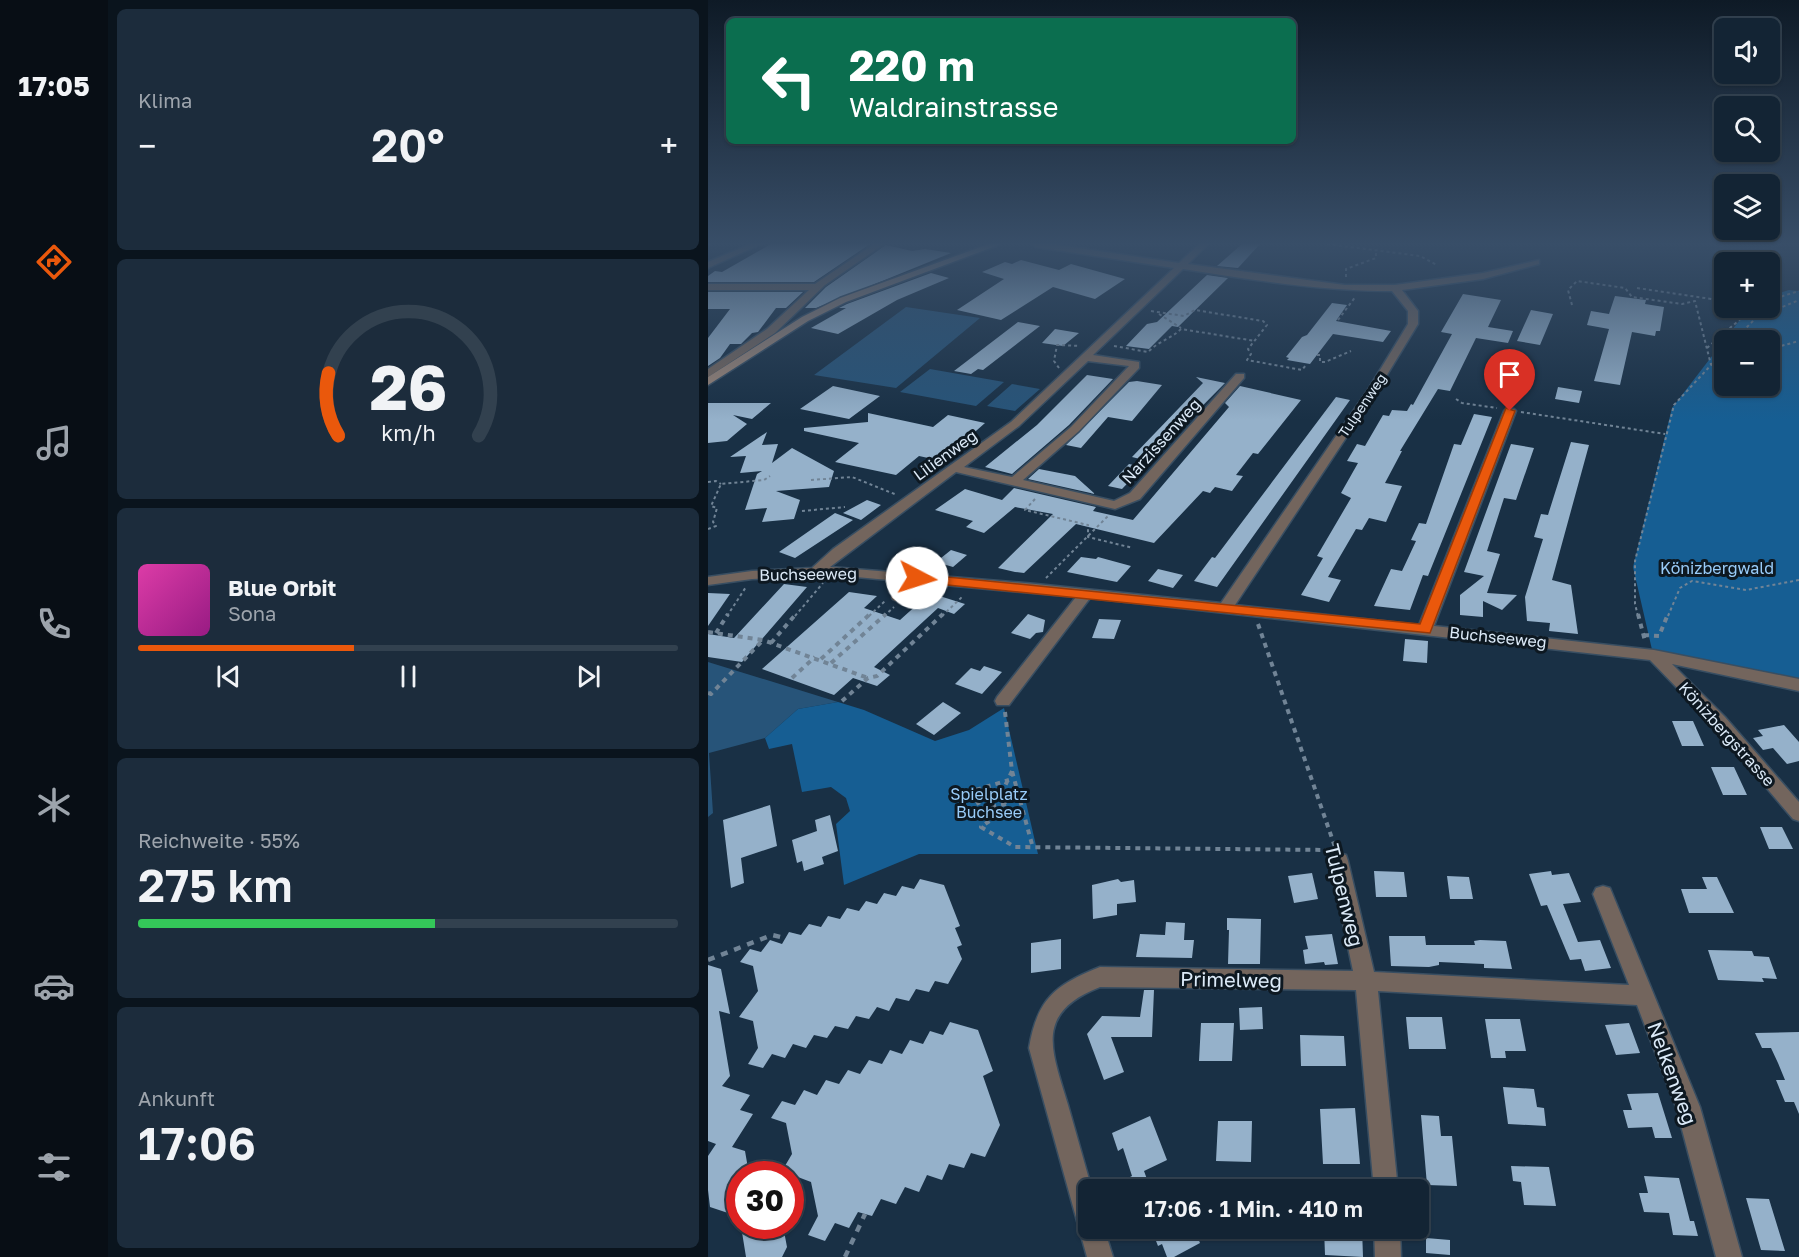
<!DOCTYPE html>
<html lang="de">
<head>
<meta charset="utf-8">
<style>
  :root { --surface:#132434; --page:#1c2c3c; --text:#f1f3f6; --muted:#9da4ac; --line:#32414f; --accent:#ea580c }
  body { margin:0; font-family:"Golos Text",sans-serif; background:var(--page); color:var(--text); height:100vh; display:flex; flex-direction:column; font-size:22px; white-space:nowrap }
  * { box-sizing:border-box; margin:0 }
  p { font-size:20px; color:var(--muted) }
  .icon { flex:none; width:33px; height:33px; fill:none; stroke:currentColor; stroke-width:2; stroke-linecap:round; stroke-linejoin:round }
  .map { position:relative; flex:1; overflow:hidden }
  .drawer { display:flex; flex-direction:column; gap:9px; padding:9px; background:#0a141d; width:600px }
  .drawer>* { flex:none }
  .top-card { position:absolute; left:18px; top:18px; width:570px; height:126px; border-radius:9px; box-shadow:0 2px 4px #0004,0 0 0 2px var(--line); background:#0b6e4f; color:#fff; overflow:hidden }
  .buttons { position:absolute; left:1006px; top:18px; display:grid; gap:12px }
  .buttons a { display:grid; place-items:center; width:66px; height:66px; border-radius:9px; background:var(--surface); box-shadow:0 2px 4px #0004,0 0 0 2px var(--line); font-size:30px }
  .speed { position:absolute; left:18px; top:1161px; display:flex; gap:12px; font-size:30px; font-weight:700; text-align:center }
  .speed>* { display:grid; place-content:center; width:78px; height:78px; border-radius:50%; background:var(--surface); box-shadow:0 2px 4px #0004,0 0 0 2px var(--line); line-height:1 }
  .speed .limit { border:9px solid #d22; background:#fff; color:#111 }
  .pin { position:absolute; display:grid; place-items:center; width:51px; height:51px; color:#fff; margin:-62px -26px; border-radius:50% 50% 50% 0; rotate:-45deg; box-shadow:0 0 6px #0007 }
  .pin .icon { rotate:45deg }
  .me { position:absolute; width:66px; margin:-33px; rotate:95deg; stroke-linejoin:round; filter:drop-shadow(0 0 4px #0008) }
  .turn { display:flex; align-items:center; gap:21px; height:126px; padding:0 24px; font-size:27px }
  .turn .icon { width:78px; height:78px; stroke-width:2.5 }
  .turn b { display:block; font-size:42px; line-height:51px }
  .big { font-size:45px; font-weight:600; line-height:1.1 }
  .drawer .card { flex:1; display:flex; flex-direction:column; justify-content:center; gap:9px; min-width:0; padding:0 21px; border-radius:9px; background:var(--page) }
  .drawer .dial { align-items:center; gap:0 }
  .dial svg { height:156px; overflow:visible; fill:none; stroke:var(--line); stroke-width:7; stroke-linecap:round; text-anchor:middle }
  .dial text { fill:var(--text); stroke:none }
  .song { display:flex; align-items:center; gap:18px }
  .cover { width:72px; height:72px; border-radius:9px; background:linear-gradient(135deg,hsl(320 70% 55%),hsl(310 70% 35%)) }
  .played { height:6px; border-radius:3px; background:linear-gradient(90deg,var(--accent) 40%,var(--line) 40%) }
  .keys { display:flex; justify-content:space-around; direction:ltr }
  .heat { display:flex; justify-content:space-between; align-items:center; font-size:33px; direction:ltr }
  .charge { height:9px; border-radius:4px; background:linear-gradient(90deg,#34c759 55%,var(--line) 0) }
  .trip { position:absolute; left:370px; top:1179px; width:351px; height:60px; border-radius:9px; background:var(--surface); box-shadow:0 2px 4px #0004,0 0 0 2px var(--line); font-weight:600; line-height:60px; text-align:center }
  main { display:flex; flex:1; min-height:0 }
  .dock { display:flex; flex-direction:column; width:108px; justify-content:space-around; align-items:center; background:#080e15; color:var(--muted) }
  .dock .icon { width:42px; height:42px }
  .dock .selected { color:var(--accent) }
  .dock b { font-size:27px; color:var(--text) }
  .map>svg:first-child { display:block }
  .green { fill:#275479 }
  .forest { fill:#165e93; fill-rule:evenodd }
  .building { fill:#95b1ca }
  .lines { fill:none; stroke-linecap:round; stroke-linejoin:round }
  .lane-casing { stroke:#384e62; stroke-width:9 }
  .street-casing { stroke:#384e62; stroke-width:3 }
  .secondary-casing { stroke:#384e62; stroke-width:3 }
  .path-far2 { stroke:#718496; stroke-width:2; stroke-dasharray:3 3; stroke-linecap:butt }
  .path-far1 { stroke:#718496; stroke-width:4; stroke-dasharray:5 5; stroke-linecap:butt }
  .path { stroke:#718496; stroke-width:4.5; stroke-dasharray:7 7; stroke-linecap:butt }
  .lane { stroke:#73655d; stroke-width:7 }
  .street { fill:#73655d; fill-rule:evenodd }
  .secondary { fill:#998477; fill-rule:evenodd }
  .route { fill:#ea580c; stroke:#983908; stroke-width:1.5 }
  .labels { text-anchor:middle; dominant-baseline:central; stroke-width:6; stroke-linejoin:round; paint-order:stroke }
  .far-street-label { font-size:14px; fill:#dceaf8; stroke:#0d1821 }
  .street-label { font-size:16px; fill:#dceaf8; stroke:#0d1821 }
  .park-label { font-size:16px; fill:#99ccf9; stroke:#0d1821 }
  .near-street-label { font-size:20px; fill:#dceaf8; stroke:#0d1821 }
</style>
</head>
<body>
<main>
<nav class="dock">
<b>17:05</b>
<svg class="icon selected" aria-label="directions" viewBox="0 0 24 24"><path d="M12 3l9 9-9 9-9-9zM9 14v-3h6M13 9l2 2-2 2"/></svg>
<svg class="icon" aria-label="music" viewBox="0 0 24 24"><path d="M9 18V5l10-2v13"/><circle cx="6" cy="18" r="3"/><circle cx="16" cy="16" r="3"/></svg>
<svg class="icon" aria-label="phone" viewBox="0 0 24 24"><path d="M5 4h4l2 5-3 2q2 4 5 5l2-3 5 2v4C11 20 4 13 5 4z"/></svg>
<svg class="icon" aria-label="climate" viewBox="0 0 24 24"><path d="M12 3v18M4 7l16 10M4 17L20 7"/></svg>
<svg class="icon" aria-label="car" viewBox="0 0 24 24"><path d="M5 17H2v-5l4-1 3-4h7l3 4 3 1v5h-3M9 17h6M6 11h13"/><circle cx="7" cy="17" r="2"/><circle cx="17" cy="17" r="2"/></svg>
<svg class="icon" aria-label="filters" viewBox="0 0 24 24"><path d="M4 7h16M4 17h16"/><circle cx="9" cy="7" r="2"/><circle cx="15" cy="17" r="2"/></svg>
</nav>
<section class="drawer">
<div class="card"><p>Klima</p>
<div class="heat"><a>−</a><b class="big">20°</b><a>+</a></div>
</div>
<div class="card dial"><svg viewBox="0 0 100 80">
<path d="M14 69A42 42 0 1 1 86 69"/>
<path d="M14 69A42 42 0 0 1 9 37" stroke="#ea580c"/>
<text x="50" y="56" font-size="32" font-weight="700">26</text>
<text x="50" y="72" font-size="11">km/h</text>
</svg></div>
<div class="card">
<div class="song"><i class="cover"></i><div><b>Blue Orbit</b><p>Sona</p></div></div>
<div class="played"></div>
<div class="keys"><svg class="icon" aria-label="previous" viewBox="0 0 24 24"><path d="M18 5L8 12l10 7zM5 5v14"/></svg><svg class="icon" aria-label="pause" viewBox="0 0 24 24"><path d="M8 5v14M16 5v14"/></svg><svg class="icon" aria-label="next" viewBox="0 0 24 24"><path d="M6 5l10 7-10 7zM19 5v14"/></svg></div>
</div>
<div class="card"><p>Reichweite · 55%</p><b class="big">275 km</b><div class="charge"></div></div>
<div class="card"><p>Ankunft</p><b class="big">17:06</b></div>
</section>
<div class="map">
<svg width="1091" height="1257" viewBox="0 0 1091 1257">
  <rect width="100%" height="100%" fill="#193045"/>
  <path class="green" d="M198,307L272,318L188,388L106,375Z
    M222,369L296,382L268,406L192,392Z
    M304,384L332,389L307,411L279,406Z
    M0,662L130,702L90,709L57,738L1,753L5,813L0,817Z"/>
  <path class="forest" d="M1081,290L1091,291V682L945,654L925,567L964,408L1041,308H1062V296ZM1017,340H1062V386H1017Z
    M130,702L156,710L227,741L261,730L296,708L330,854H211L136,885L128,824L142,811L138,798L123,787L94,792L84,744L61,749L57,738L90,709Z"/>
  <path class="building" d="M63,244H162L106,282H0V276L7,271L14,272Z
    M534,244H552L530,268L509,266Z
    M178,245L204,251L217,249L243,253L108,308H97L118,287Z
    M313,260L351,270L363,264L417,279L387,299L345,287L293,320L249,310L296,279L274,272L297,262L304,264Z
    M223,273L241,278L189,300L130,334L103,328L138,308H131L139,304Z
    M499,275L520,278L470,327L464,326L441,349L418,346L439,324L449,322Z
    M0,292H95L78,308H68L50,332L44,333L33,344H22L12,358L0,366V338L22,309H0Z
    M755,294L793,300L780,327L805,331L800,343L768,338L742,391L730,389L692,451H694L677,483L694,486L678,522L661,518L654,530L648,529L620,577L633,580L621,602L593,595L615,558L609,556L643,498L633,493L650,463L639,461L649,444L657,446L675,415L681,416L684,410L699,411L703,404L705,405L744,334L733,332Z
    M907,296L938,300L937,304L956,307L952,331H948L947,336L924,332L912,385L886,381L901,329L879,325L883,311L901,314Z
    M624,303L639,305L628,321L683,331L675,342L625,334L602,364L579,360L581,358L578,357L594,337L599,335Z
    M823,310L845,314L832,345L809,341Z
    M310,322L332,326L275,370L270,369L263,374L246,371Z
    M347,329L371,333L355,346L334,343Z
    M379,375L405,379L361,425L304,474L277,467L329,425Z
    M488,377L517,383L440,461L424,457L495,383Z
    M429,381L454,385L424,421L400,417L373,448L358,445L421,382Z
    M125,386L172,396L141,419L92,409Z
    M532,386L593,400L550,454L545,453L528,475L535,476L524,491L507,487L502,493L495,491L446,543L368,524L316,573L307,572L290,568L345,514L307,507L276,533L258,527L265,521L227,510L257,489L294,500L306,488L388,507L385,511L425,520L521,407L517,403Z
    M850,387L874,391L871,403L847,399Z
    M628,397L642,400L509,587L486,581L504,557L507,558Z
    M0,403H63L44,419L25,415L39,424L19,441L0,443Z
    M160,413L225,427L240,415L277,423L234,461L211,456L188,475L127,462L151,443L96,431V428L160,422Z
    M766,414L784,417L720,576L715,575L702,610L666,606L683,569L694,571L708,541L703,540L711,523L718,524L746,444L753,445Z
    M59,432L54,445L70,444L64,463L84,448L126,471L121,487L68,491L92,500L86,519L54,522L59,508L37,510L49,474L54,471L32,473L38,456L22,457Z
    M863,442L881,445L844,580L863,585L870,634L841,631L842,623L819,621L817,597L835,539L826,537L833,514L840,515Z
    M803,444L826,448L808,500L796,498L779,551L792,554L779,593L809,595L794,610L775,601V617L752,615V595L776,576L756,572Z
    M421,464L435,467L414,489L400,486Z
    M331,469L367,476L387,494L320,479Z
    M159,500L173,505L153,520L135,513Z
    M127,513L145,520L87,558L71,552Z
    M243,550L259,555L245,567L228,562Z
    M373,557L388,559L390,557L423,566L409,582L359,572Z
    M450,569L475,575L465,588L440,581Z
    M76,584L99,587L34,662L0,657V634L26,638Z
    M141,592L169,596L156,608L192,620L222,593L257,604L246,614L230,608L166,667L182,675L169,686L145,678L126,695L54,669Z
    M0,593L22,594L0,626Z
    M320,614L337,620L335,632L328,633L322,639L303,633Z
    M391,619L413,620L406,639L384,638Z
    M697,639L720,641L719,663L695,661Z
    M276,666L294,672L274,694L247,684L263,668L272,671Z
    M235,702L253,713L226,735L208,724Z
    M964,721H985L996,746H974Z
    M1076,725L1091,742V761L1079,764L1065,748L1055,750L1045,738L1055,736L1050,730Z
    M1003,767H1026L1039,795H1015Z
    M62,805L69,846L33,858L36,883L23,888L15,820Z
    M122,815L130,851L114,857L116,864L96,871L94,861L89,863L84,840L109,831L107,820Z
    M1052,827H1074L1085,849H1061Z
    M666,871L696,872L699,897H668Z
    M843,871L844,875L861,873L873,902L855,904L870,942L892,940L903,968L877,971L873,959L862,960L839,905L833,906L821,874Z
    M604,873L610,899L586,903L580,876Z
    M739,876L761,877L765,899H742Z
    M994,877H1009L1026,913H981L973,889H999Z
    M212,879L236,885L252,926L247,928L254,945L249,947L254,959L240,984L227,981L221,992L208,989L201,1001L188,998L181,1011L169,1007L161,1019L148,1016L140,1029L127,1026L119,1038L106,1035L98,1048L85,1044L77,1058L64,1054L55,1068L40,1064L50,1048L45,1021L31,1017L50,991L45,966L32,962L42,949L53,952L62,940L74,944L81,932L93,935L101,924L113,927L120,916L132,919L139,908L151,911L158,901L169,904L176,893L188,896L194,886L206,889Z
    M410,879L413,882L426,880L428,902L409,904V915L385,919L384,885Z
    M519,918L553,919L552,964H520L521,930H519Z
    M458,922L477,923L476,940H486L484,958L428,957L432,934L457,935Z
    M624,934L630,964L617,965L616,962L597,964L595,950L600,949L597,936Z
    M681,936H717L718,945H767L766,941L772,940L798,941L804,969L776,968V964L731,962V965L721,967L683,966Z
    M353,939V969L323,973V943Z
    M1000,950L1044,951L1046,956L1061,957L1069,979L1054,978L1056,982L1010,980Z
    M0,965L13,969L22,1014L11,1011L22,1076L14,1086L42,1095L32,1110L45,1114L24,1147L37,1151L41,1174H32V1217L2,1207L0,1190V1156L8,1144L0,1141Z
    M436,990H446L444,1037H403L416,1072L396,1080L379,1034L394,1016L432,1017Z
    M554,1007L555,1029L532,1030L531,1008Z
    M698,1017H734L738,1049H701Z
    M777,1019H812L818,1051H797L798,1058H783Z
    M242,1022L270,1030L285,1071L275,1076L292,1125L277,1157L263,1153L256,1168L241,1164L234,1180L219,1175L211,1192L197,1187L188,1204L173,1199L164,1216L150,1212L141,1228L127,1223L117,1241L100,1235L110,1216L103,1182L74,1171L84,1154L78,1123L63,1118L74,1101L87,1105L96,1090L109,1095L118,1080L131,1084L140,1070L152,1074L161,1060L174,1064L182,1050L194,1054L202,1040L215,1044L222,1031L235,1035Z
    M493,1023H526L524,1061H491Z
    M921,1023L932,1053L908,1055L897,1025Z
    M1091,1032V1114L1086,1102H1077L1068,1080H1077L1070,1063L1063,1048H1054L1047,1033Z
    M592,1035L636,1036L638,1066H593Z
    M795,1087L826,1089L829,1107L836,1108L838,1126L800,1124Z
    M950,1093L964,1138H947L944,1127L920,1128L915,1110H924L919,1094Z
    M647,1108L652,1164H615L612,1109Z
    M713,1115L731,1116L733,1136H744L749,1186L719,1185Z
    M442,1116L459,1160L436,1171L443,1190H396L424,1176L415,1148L410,1151L404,1133Z
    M510,1121H544L543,1162L508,1161Z
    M803,1166L841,1167L848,1206L816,1205L813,1182L805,1181Z
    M936,1176L971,1178L982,1221H986L990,1236L965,1235L961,1213L936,1212L931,1193H940Z
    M1038,1198L1061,1199L1077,1251L1053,1250Z
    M33,1226H75L79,1247L74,1257H38Z
    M443,1228H486L492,1243L466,1257H459L454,1244L450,1246Z
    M616,1228H654L655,1257L617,1255Z
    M718,1238L742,1240V1255L718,1253Z"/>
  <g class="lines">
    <g class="lane-casing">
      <path id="lane" d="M187,597L209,578"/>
    </g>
    <g class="street-casing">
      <path id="street" d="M42,244H53L0,268V262Z
        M166,244H176L117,285L67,333L0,377V369L59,329L101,290H0V284H107Z
        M324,244H344L471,263L491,244H500L480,264L637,285H687L775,273L831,260V264L775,279L694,290L710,311V324L671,388L527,605L711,625L796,411L798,409H806L808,411L726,626L946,650L1091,679V691L964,664L1017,717L1091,802V821L1085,819L1005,725L942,660L382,598L301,705H289L287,701L289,697L368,597L126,575L44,579L0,585V577L44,571L104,568L125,549L303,422L466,268L328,247ZM475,269C545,280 614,291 684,291L700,311V324L661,388L513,603L328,584L122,567L248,472L407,509L432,499L536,378V374H528L422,493L406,501L315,480L371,431L431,368V362L385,355ZM380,361L421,366L363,427L304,477L256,467L311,426Z
        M631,853L638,855L640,861L666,972L921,985L885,894L888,888L895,886L902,888L992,1107L1034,1257H1008L968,1107L929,1005L670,991L690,1190H666L648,990L392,987C325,1013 344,1051 360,1105C368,1133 376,1161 384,1190H381V1228H396L405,1257H379L321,1048C329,999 347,985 392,967L645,971L622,861L624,855Z
        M666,1228H692L693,1257H667Z"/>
    </g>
    <g class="secondary-casing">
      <path id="secondary" d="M281,244H293L138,302L100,321L0,385V377L94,317L132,298Z"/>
    </g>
    <path class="path-far2" d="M619,244L712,256L729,265
      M0,245L3,244
      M638,277V269L668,258V250
      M929,288L1017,301
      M1062,300L1091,291
      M864,305L860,290L869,281L917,288L924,297L974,304L987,301L1003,365
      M443,311L476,316L487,310L555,321L559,325L540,349L543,354L539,360L594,370L598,365
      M451,314L473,328
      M630,320L648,296
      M1026,340L1048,318L1091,300
      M406,346L440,352C452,340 463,339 473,329L547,341
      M999,348L1037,315L1044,322
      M1062,349L1091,341
      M609,355H612V362H617L643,351
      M1005,364L1017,361
      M351,368L346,361L349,345L372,346
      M748,399L754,403L789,408
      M813,412L957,434
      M103,480L144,477L189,495
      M0,482L8,481L13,484
      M327,499L317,510L380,525V537L425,548
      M94,511L137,507
      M0,529L8,526L5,522L9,508L3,506L13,484L56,480L62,476
      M338,578L401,515
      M19,616L38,587
      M87,616L115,583
      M161,616L177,601
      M176,616L186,607
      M234,616L255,596
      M930,616L927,604V561L966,405L1017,350
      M960,616L972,588L984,581L1038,590L1091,580"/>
    <path class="path-far1" d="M930,614L937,641
      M550,624L627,847
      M0,632L55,640L160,678
      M8,633L20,614
      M936,635L951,636L960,614
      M63,643L88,614
      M113,659L162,614
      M123,663L178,614
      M84,678L107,657
      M0,693L3,694L55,640
      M134,701L160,678L169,676L235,614
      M297,712L304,771L325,848
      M304,771L296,788L297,810L273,827L307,847L621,850
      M298,804L273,809L264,791L301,780"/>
    <path class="path" d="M0,960L64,935L77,938
      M137,1257L157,1214"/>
    <use href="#lane" class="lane"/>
    <use href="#street" class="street"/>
    <use href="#secondary" class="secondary"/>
  </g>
  <linearGradient id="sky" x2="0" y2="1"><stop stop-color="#0e1a26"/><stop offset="0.58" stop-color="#384e68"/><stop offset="1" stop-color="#384e68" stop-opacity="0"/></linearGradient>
  <rect width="1091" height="420" fill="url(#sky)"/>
  <path class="route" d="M798,408L807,411L722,633L209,582L202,578L209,574L712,624Z"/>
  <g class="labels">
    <g class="far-street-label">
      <text transform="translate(654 405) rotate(-56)">Tulpenweg</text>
    </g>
    <g class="street-label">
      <text transform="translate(453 441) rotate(-48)">Narzissenweg</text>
      <text transform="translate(237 455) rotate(-36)">Lilienweg</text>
      <text transform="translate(100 574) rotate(-1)">Buchseeweg</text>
      <text transform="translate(790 637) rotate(6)">Buchseeweg</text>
      <text transform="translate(1019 734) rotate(48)">Könizbergstrasse</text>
    </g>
    <g class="park-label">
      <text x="1009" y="568">Könizbergwald</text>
      <text x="281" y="794">Spielplatz<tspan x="281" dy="18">Buchsee</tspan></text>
    </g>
    <g class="near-street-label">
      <text transform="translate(637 895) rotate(76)">Tulpenweg</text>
      <text transform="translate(523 979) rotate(1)">Primelweg</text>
      <text transform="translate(965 1073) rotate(70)">Nelkenweg</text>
    </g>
  </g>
</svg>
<div class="buttons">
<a><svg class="icon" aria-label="sound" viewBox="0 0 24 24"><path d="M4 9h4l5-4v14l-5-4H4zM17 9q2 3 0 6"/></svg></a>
<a><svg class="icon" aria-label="search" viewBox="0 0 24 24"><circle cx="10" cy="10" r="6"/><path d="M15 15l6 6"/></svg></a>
<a><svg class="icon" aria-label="layers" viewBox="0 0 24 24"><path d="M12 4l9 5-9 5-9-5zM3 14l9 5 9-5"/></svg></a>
<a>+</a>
<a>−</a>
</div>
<div class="speed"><div class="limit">30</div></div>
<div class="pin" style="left:802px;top:411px;background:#d93025"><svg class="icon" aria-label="arrive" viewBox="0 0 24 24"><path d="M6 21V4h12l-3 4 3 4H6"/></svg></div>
<svg class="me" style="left:209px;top:578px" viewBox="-20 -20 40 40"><circle r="19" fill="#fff"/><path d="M0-13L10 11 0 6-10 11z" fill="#ea580c"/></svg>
<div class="trip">17:06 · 1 Min. · 410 m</div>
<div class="top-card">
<div class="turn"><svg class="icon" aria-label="left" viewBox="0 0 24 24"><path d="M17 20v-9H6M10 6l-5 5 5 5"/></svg><div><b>220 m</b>Waldrainstrasse</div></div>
</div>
</div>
</main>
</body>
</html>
